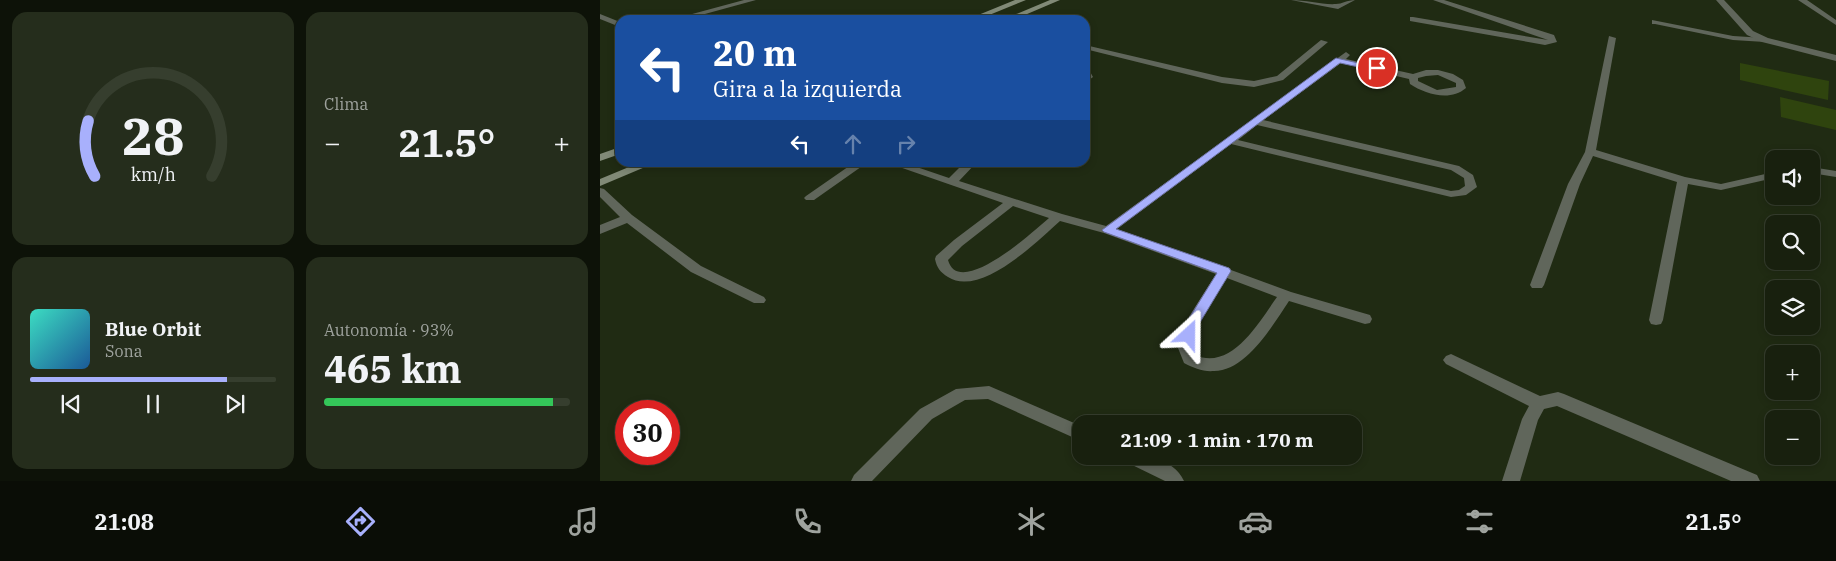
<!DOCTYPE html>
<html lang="es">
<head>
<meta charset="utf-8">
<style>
  :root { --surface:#18200e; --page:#252d1c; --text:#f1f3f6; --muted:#9fa39e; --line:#363e2e; --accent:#a8b0fc }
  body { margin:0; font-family:"IBM Plex Serif",serif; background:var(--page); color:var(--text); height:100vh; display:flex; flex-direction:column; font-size:19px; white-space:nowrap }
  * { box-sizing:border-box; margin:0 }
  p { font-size:16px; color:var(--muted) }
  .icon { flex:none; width:28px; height:28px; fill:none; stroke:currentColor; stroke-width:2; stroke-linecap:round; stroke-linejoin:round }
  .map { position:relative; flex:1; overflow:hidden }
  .panel { display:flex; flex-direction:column; gap:12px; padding:12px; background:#0d1208; width:600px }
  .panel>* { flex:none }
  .hud { position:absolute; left:15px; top:15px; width:475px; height:152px; border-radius:15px; box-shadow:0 2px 8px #0003,0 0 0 1px var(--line); background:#1a4fa0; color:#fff; overflow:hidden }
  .controls { position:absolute; left:1165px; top:150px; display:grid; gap:10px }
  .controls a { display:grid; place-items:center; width:55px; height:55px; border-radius:10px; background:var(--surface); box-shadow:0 2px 8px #0003,0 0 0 1px var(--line); font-size:25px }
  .speed { position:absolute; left:15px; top:400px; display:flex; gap:10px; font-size:25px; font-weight:700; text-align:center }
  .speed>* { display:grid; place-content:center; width:65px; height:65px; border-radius:50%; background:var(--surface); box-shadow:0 2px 8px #0003,0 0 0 1px var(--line); line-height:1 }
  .speed .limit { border:8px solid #d22; background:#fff; color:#111 }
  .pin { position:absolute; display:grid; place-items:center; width:42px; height:42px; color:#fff; margin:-21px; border:2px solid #fff; border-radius:50%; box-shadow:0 1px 5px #0007 }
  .me { position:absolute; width:55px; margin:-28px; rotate:24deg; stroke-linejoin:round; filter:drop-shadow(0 0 4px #0008) }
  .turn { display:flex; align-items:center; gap:18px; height:105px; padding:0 15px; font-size:22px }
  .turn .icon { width:65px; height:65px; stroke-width:2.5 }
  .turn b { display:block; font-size:35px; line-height:42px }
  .lanes { display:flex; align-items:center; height:48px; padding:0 15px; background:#0003; justify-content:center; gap:25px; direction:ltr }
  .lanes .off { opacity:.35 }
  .big { font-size:38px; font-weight:800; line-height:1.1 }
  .panel .widget { flex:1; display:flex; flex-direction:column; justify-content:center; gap:8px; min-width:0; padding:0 18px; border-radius:15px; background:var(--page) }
  .panel .dial { align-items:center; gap:0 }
  .dial svg { height:130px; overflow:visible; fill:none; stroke:var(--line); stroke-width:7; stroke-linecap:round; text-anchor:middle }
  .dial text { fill:var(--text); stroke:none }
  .song { display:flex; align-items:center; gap:15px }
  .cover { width:60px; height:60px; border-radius:8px; background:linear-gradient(135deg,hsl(170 70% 55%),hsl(210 70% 35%)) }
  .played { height:5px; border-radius:2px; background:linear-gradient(90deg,var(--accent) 80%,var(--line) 80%) }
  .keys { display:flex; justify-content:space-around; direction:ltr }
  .heat { display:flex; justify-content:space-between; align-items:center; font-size:28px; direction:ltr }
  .charge { height:8px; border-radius:4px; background:linear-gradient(90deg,#34c759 93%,var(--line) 0) }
  .panel .tiles { flex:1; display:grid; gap:12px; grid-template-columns:repeat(2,1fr) }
  .trip { position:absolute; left:472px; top:415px; width:290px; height:50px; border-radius:15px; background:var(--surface); box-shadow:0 2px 8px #0003,0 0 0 1px var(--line); font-weight:800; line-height:50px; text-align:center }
  .menu { display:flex; height:80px; justify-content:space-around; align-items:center; background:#0a0d06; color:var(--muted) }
  .menu .icon { width:35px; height:35px }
  .menu .current { color:var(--accent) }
  .menu b { font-size:22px; color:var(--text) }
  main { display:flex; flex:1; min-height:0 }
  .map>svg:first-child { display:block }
  .green { fill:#2f440e }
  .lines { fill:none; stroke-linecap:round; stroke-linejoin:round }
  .service { fill:#60665b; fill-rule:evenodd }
  .minor { fill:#60665b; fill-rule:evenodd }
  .secondary { fill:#818a77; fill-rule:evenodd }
  .route { fill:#a8b0fc; stroke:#6d72a4 }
</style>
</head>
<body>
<main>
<section class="panel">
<div class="tiles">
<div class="widget dial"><svg viewBox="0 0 100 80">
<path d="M14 69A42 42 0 1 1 86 69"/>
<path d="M14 69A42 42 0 0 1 10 35" stroke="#a8b0fc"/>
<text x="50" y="56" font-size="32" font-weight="700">28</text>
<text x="50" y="72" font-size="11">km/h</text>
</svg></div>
<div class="widget"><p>Clima</p>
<div class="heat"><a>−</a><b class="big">21.5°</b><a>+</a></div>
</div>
<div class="widget">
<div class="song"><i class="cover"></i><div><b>Blue Orbit</b><p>Sona</p></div></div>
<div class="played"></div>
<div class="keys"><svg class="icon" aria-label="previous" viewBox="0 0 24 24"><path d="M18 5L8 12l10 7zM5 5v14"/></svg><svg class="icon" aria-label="pause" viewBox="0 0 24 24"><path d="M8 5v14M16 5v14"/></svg><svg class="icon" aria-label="next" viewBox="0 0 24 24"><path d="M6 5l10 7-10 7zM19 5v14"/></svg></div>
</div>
<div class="widget"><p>Autonomía · 93%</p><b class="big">465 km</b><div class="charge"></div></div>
</div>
</section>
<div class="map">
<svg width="1236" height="481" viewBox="0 0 1236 481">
  <rect width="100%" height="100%" fill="#202b13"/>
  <path class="green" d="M1140,63L1229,81L1228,100L1140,80Z
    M1180,97L1236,110V130L1181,117Z"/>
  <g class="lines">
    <path class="service" d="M1052,20L1133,36L1165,38L1169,40L1165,42L1133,40L1055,24H1052Z
      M1009,36L1016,38L996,150L1085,177L1121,184L1174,172V178L1121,190L1088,184L1063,320L1061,324L1056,325L1051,324L1049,320L1077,182L993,156L980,184L944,285L942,288H932L930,285L968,184L985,152Z
      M721,40L728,42L683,80L654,87L622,83L485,49V45L622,77L654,81L677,76Z
      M1211,167L1236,171V177L1211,173Z"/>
    <path class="minor" d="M144,0H156L83,20H70Z
      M691,0C706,0 723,5 736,4C742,4 747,0 755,0L738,9Z
      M833,0H844L954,35L957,42L945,45L810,21V17H813L948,40Z
      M1116,0H1124L1153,31L1168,38L1236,55V61L1162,42L1147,35Z
      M1198,0H1207L1236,20V25Z
      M0,14L20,22V27L0,19Z
      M746,52L750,55L746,59L813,74L826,70H838L853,74L863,80L866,88C850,102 825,94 810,84L809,79L741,63L663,120L859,166L873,175L877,187L866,195L851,197L631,144L517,229L623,267L630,268L631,270L691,292L770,315L772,319L770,323L765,324L689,301C673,325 646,371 614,371C603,372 594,368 584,363L578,348L585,323L616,274L504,233L460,221C438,241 380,298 348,277C340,272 337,268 335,259L336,256L354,240L403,203L285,162H302L349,178L365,162H377L359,181L462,214L506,226ZM838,75L856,83V87L837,90L818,81V78L826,76ZM657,125L851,170L864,178L865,186L859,190L851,191L638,140ZM413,206L449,218C435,230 359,300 348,260L362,246ZM627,278L677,297C659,322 632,371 595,355C587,333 615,297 627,278Z
      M485,67L488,68L493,77L485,83Z
      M255,162H268L214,200H206L204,198L206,196Z
      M0,188L4,189L32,215L101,266L164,297L166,300L164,303H154L91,272L27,223L0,234V225L20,217L0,197Z
      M851,354L940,396L958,392L964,394L1157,475L1160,481H1131L957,406L944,409L938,420L920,481H902L922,419L929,406L846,364L843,360L846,356Z
      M389,386L481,426V441L388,399L365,400L332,419L272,481H251L254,475L320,409L356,389Z
      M521,456C544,456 573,457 584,481H565L524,461Z"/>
    <path class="secondary" d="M415,0H426L377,20H366Z
      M450,0H460L413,20H402Z
      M20,147V154L0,161V154Z
      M41,162H57L0,186V179Z"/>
  </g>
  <path class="route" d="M736,58L781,68L777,71L740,63L516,229L629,268L631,271L599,324L593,339H584L582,335L588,320L617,273L504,232L502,230Z"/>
</svg>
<div class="controls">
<a><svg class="icon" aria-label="sound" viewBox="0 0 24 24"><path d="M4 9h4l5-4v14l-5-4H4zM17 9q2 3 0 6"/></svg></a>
<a><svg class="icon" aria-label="search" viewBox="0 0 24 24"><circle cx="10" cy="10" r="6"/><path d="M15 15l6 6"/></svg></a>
<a><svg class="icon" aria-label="layers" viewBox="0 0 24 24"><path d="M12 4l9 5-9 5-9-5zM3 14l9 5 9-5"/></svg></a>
<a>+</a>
<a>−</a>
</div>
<div class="speed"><div class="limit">30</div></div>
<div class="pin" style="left:777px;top:68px;background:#d93025"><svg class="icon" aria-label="arrive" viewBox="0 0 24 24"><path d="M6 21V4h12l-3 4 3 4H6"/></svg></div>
<svg class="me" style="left:589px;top:335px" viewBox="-20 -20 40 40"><path d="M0-17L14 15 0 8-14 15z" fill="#a8b0fc" stroke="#fff" stroke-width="4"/></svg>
<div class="trip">21:09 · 1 min · 170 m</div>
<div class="hud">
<div class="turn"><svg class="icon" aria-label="left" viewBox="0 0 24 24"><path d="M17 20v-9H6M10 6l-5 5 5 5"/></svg><div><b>20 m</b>Gira a la izquierda</div></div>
<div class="lanes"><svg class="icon" aria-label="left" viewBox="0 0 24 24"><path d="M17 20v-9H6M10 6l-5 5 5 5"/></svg><svg class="icon off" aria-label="ahead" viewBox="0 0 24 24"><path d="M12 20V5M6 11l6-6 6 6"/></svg><svg class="icon off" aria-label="right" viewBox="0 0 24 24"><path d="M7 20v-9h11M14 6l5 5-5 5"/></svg></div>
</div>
</div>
</main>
<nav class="menu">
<b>21:08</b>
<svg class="icon current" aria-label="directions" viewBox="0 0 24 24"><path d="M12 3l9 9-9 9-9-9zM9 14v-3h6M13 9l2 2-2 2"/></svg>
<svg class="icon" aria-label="music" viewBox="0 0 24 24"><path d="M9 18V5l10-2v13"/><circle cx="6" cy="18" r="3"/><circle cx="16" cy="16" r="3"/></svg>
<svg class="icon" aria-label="phone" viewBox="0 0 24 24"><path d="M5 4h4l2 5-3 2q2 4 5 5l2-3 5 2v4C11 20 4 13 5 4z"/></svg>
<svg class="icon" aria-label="climate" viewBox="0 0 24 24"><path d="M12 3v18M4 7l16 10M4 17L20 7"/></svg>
<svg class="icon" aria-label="car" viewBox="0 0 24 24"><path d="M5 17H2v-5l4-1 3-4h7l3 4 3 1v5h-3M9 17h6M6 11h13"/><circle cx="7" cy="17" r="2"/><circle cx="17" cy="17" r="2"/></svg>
<svg class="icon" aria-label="filters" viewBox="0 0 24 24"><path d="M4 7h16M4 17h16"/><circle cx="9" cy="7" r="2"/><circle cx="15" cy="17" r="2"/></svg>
<b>21.5°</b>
</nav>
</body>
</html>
